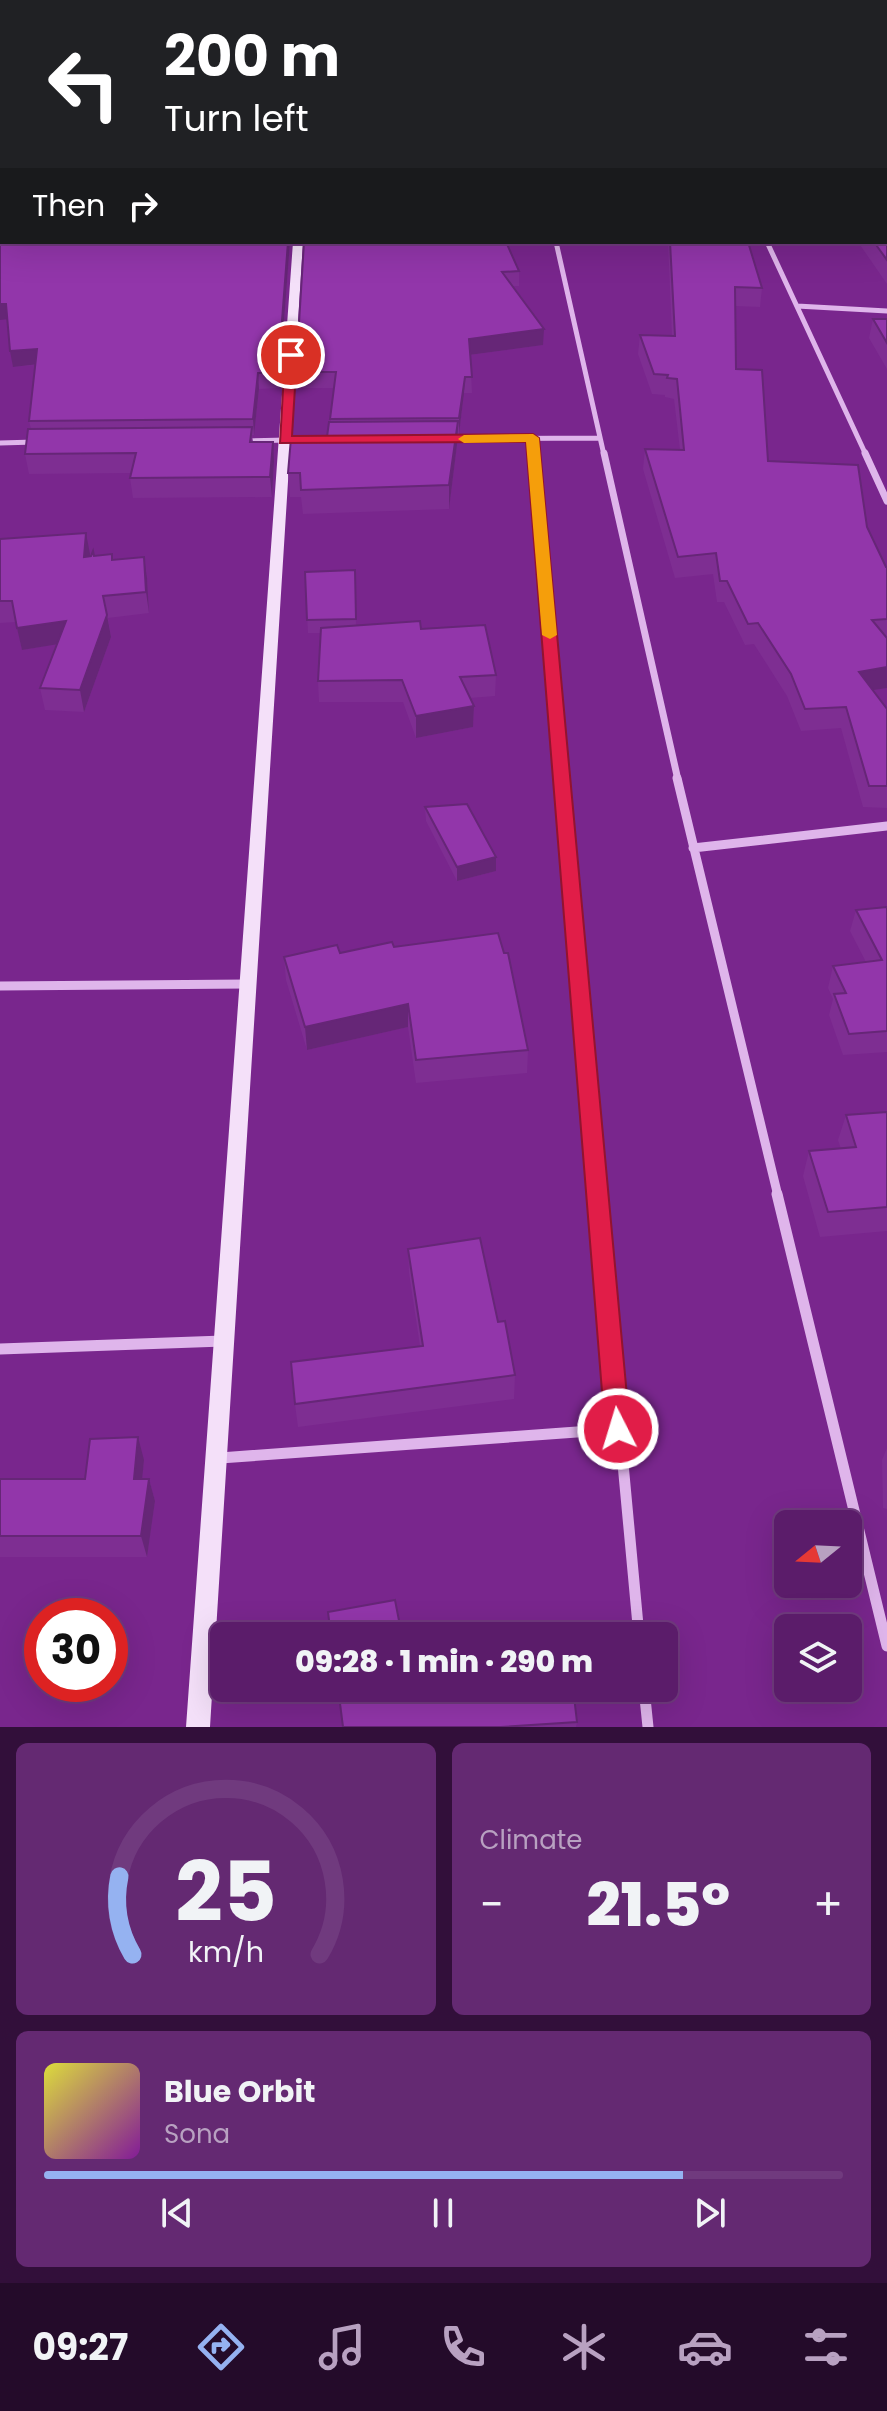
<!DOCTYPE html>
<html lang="en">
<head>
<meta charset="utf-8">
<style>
  :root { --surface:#5b1c6a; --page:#642972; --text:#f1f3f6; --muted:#b8a1c1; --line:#703a7e; --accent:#95b2f1 }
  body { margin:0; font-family:Poppins,sans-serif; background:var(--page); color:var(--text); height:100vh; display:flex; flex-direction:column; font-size:30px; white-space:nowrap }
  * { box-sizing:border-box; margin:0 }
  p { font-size:26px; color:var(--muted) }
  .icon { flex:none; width:44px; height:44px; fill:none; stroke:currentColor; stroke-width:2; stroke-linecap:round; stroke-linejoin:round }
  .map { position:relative; height:1727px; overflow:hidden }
  .sheet { display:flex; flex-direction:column; gap:16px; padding:16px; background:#320f3a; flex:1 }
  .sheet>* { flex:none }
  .guide { position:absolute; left:0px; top:0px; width:888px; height:244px; box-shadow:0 8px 32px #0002,0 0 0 2px var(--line); background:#202124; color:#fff; overflow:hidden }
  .needle { width:52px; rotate:252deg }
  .controls { position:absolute; left:774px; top:1510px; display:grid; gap:16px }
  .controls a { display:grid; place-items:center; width:88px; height:88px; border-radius:12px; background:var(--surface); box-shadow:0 8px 32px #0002,0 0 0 2px var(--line); font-size:40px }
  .speed { position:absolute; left:24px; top:1598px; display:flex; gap:16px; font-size:40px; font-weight:700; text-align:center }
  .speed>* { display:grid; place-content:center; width:104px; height:104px; border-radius:50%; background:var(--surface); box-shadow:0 8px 32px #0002,0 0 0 2px var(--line); line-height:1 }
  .speed .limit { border:12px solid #d22; background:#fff; color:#111 }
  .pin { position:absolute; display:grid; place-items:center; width:68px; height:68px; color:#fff; margin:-34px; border:4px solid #fff; border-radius:50%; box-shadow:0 2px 8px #0007 }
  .me { position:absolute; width:88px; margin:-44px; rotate:355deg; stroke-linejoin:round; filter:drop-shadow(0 0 6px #0008) }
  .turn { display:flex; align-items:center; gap:28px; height:168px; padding:0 32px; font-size:36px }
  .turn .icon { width:104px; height:104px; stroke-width:2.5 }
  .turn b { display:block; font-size:56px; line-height:68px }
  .then { display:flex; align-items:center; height:76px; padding:0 32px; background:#0003; gap:16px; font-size:30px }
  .big { font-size:60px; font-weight:800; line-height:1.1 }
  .sheet .card { flex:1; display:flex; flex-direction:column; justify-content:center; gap:12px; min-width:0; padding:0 28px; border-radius:12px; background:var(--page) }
  .sheet .dial { align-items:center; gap:0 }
  .dial svg { height:208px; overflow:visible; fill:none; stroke:var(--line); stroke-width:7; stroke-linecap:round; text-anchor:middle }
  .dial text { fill:var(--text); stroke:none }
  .song { display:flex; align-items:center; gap:24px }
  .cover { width:96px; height:96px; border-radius:12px; background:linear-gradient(135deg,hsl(60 70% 55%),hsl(290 70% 35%)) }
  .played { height:8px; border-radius:4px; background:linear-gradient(90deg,var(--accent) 80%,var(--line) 80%) }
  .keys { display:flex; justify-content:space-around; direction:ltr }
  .heat { display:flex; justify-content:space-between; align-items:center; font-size:44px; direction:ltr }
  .sheet .tiles { flex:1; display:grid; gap:16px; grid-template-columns:1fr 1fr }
  .card:last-child { grid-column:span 2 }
  .trip { position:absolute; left:210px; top:1622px; width:468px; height:80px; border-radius:12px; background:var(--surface); box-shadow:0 8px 32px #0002,0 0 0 2px var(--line); font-weight:800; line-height:80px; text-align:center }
  .tabs { display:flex; height:128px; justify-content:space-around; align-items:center; background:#240b2a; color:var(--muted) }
  .tabs .icon { width:56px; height:56px }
  .tabs .current { color:var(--accent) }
  .tabs b { font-size:36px; color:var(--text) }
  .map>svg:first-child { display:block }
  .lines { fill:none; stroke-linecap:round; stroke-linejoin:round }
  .street-far3 { stroke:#dfb5eb; stroke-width:5 }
  .street-far2 { stroke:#dfb5eb; stroke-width:7 }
  .street-far1 { stroke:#dfb5eb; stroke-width:9 }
  .street { stroke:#dfb5eb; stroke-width:11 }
  .secondary { fill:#f4e0f9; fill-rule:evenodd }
  .wall { fill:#7e2e92 }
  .shaded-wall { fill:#662677 }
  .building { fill:#9236aa; stroke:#662677; stroke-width:2 }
  .route { fill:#e11d48; stroke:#92132f; stroke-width:2 }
  .slow { fill:#f59e0b }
</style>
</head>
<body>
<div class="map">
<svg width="887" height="1727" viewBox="0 0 887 1727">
  <rect width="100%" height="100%" fill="#79268d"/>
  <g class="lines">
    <path class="street-far3" d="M556,242L604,455
      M767,242L866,455
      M797,306L887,311
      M533,438L534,455
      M449,439L600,438
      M245,441L287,440
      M0,443L35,442"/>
    <path class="street-far2" d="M534,453L562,780
      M604,453L678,780
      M865,453L887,501"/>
    <path class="street-far1" d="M562,778L598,1196
      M677,778L778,1196
      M693,848L887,826
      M0,986L247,984"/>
    <path class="street" d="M598,1194L639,1636
      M777,1194L887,1646
      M0,1349L223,1341
      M220,1458L618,1429
      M644,1688L648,1727"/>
    <path class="secondary" d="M0,162H2V168H0Z
      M293,242H303L210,1727H186Z"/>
  </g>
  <path class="wall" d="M0,0H447V2H2V136H0Z
    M887,0V284L858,242H886Z
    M290,242L279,388L259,389L254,435H252L253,442L274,461L272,497L133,498L130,478L131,473L29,474L25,454L31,429L29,421L35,365L13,367L8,319Z
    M304,242H544L508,245L519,271V286H513L543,345L470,355L472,393H464L459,434H457V445L449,509L303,514L301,497H290L288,473L327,437L331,422L334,388H297L296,372Z
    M668,242H748L762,288L760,307L735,306L736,369L768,461L867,527L886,567H887V688L873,690L887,709V808L863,807L841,728L801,731L787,696L754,644L745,645L724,602H717L713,574L675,578L643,469L645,449L680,450L674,399L665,397V395L652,394L638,354L640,335L672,336Z
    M873,319H887V369L869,338Z
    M0,539L90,554L89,556H94L113,560L147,578L149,613L108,618L111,637L84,712L45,710L40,688L57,644L22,650L16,622L0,623Z
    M355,570L356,626L421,629L496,675L495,696L470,698L474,706L473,727L416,738L403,702H319L318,681L321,633H308L305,572Z
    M425,807L496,871L457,881L426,821Z
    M887,907V1052L843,1055L829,1015L833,999L828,988L833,966L866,962L850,931L856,910Z
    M394,947L528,1050L527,1073L416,1083L408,1027L307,1050L286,980L284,957L340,953Z
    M887,1112V1231L820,1237L803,1176L809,1151L841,1149L838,1140L846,1115Z
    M408,1249L498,1322L515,1375L514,1399L298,1427L295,1404L420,1346L409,1273Z
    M887,1448V1509L883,1508L882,1460Z
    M144,1460L142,1479H149L155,1501L147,1557H0V1479H85Z
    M577,1722L576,1727H343Z"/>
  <path class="shaded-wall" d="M436,0H447V2H432Z
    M288,242H290L279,388L278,373Z
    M0,304H6L9,319L0,320Z
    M544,329L543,345L469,355V339Z
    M37,349L39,364L13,367L10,351Z
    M258,373L259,389L254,435L253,419Z
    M465,377L464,393L459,434V418Z
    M458,421L457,445L449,509V485Z
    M273,442L274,461L272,497L270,477Z
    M86,533L90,554L88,578L84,557Z
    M144,557L147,578L149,613L146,592Z
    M107,615L111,637L84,712L80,690Z
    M66,621L71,642L22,650L17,628Z
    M887,667V688L854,693L859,672Z
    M474,706L473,727L416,738V716Z
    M496,857V871L457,881V867Z
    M408,1004V1027L307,1050L305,1027Z
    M138,1437L144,1460L140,1501L134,1479Z
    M149,1479L155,1501L147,1557L141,1536Z"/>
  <path class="building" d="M0,0H436L432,2H2V122H0Z
    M584,0H887V260L874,242H886V2H582Z
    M2,212V242H288L278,373H258L253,419L29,421L37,349L10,351L6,304H0V213Z
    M304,242H506L519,271L502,272L544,329L469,339L472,377H465L459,418L330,419L336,372H296Z
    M670,242H748L762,288L735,287L736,369L762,370L768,461L858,465L867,527L886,567H887V619L872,620L887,638V667L859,672L887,709V786H869L846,707L805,709L791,674L758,623L748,624L727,581H720L716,553L678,557L645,449L684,450L677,379L667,378L668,375L654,374L640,335L675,336Z
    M873,319H887V343Z
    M458,421L449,485L301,490L300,473H288L291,438L327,437L329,422Z
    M252,427L250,442H273L270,477L130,478L136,453L25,454L28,429Z
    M86,533L84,557L91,556L93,551L94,556L112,554V560L144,557L146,592L103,596L107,615L80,690L40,688L66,621L17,628L12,601H0V539Z
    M355,570L356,619L307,620L305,572Z
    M420,621L421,629L485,625L496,675L460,677L474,706L416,716L402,680L318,681L321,628Z
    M467,804L496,857L457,867L425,807Z
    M887,907V1031L849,1034L834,994L846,993L833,966L882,960L856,910Z
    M498,933L504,953H508L528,1050L416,1060L408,1004L305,1027L284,957L337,945L340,953L392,942L394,947Z
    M887,1112V1207L828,1212L809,1151L856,1147L846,1115Z
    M480,1238L498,1322L505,1321L515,1375L295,1404L291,1362L423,1346L408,1249Z
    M138,1437L134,1479H149L141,1536H0V1479H85L90,1439Z
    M395,1600L402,1636H331L328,1612Z
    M338,1688H573L577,1722L501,1727H343Z"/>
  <path class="route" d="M291,351L297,355L292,436L533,434L539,438L630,1429L626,1437L618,1440L609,1437L605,1429L526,442L280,443L285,355Z"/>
  <path class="slow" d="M533,434L539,438L557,635L550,639L542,635L526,442L464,443L458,439L464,435Z"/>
</svg>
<div class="controls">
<a><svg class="needle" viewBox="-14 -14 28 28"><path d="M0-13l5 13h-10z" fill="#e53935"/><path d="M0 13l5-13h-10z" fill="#b8a1c1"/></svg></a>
<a><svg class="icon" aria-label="layers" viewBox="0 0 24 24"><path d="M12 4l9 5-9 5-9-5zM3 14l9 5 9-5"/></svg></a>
</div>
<div class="speed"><div class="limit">30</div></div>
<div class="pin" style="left:291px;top:355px;background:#d93025"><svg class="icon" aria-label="arrive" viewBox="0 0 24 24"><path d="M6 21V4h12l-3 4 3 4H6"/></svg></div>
<svg class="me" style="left:618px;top:1429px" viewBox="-20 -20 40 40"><circle r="17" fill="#e11d48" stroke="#fff" stroke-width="3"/><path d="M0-11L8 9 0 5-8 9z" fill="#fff"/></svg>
<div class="trip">09:28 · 1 min · 290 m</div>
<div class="guide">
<div class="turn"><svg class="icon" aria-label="left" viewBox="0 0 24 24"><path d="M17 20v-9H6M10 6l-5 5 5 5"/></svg><div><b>200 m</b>Turn left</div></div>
<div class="then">Then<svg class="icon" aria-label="right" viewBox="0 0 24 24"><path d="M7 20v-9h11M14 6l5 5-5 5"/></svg></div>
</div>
</div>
<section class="sheet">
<div class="tiles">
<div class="card dial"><svg viewBox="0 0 100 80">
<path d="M14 69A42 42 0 1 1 86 69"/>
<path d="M14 69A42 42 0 0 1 9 39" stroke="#95b2f1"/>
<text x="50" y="56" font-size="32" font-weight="700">25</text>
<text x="50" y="72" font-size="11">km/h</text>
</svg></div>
<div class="card"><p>Climate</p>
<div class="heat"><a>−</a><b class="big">21.5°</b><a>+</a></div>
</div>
<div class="card">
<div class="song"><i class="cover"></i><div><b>Blue Orbit</b><p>Sona</p></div></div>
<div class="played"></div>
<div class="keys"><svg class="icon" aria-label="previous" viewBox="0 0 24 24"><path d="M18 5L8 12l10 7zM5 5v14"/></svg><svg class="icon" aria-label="pause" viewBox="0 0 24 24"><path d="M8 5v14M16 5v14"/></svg><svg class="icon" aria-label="next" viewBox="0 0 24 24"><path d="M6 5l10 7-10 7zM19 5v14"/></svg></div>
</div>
</div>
</section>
<nav class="tabs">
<b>09:27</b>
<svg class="icon current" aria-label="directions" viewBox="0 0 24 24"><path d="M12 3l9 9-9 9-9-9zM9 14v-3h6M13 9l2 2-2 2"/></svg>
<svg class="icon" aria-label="music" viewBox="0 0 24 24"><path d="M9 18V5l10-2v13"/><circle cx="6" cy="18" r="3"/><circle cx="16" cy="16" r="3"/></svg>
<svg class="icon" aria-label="phone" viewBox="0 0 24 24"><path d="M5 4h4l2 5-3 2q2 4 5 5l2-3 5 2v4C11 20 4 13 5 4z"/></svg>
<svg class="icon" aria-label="climate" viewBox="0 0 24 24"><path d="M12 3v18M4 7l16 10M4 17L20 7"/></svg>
<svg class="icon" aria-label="car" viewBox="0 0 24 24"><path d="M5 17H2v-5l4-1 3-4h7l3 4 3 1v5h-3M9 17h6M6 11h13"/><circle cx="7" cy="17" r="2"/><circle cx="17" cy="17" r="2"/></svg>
<svg class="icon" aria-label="filters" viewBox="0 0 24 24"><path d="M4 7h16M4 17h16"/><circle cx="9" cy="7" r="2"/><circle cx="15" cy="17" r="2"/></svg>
</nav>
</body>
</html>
